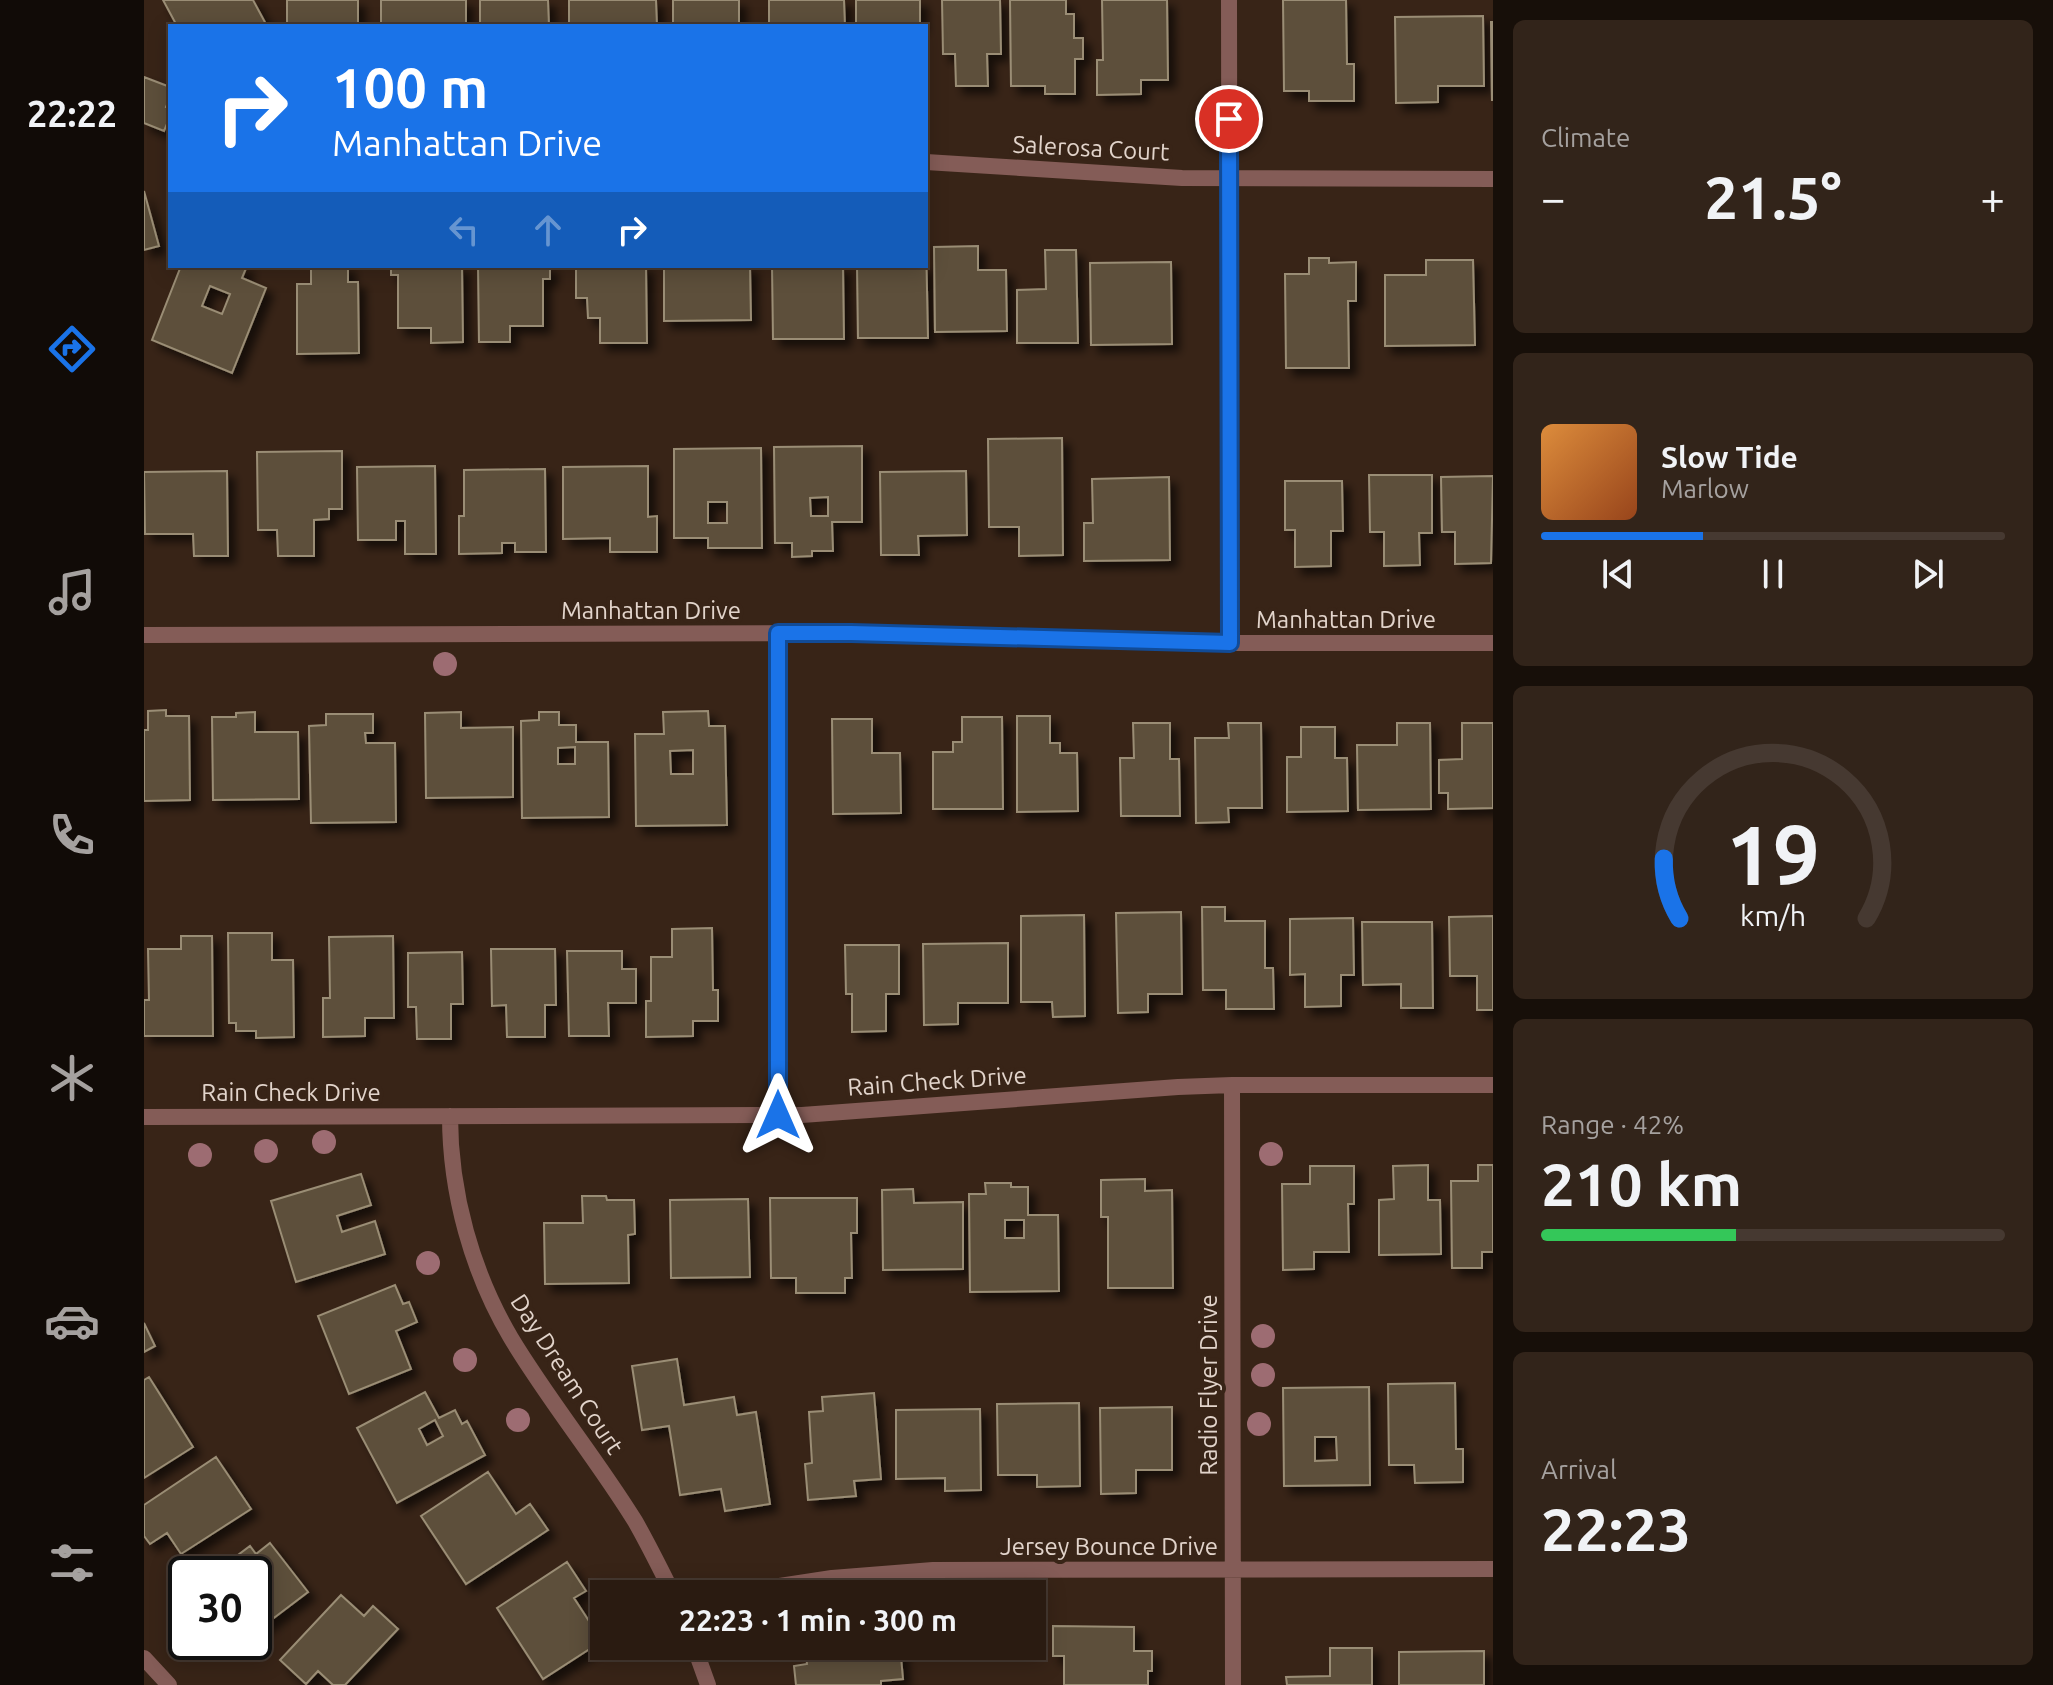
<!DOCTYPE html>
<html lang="en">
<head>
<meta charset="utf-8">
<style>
  :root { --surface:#2a1b11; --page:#32241a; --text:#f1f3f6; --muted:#a5a19f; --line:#463931; --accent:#1a73e8 }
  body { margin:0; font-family:Ubuntu,sans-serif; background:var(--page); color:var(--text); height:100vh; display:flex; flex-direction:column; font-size:30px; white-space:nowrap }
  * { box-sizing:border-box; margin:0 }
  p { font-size:26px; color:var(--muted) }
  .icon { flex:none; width:44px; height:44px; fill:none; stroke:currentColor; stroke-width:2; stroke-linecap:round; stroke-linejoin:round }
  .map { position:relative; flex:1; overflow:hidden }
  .side { display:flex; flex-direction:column; gap:20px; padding:20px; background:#170f09; width:560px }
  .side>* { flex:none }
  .guide { position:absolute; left:24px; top:24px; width:760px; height:244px; border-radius:0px; box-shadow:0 4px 20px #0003,0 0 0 2px var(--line); background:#1a73e8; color:#fff; overflow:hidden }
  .speed { position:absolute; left:24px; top:1556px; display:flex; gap:16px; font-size:40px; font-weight:700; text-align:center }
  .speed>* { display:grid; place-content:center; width:104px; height:104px; border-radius:50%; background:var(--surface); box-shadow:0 4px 20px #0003,0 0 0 2px var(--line); line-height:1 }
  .speed .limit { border:4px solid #111; border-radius:12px; background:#fff; color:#111 }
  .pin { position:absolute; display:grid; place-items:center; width:68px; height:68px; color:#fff; margin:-34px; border:4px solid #fff; border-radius:50%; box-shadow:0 2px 8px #0007 }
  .me { position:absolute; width:88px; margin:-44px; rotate:0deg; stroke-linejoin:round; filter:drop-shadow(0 0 6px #0008) }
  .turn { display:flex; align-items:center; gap:28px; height:168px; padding:0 32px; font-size:36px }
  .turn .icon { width:104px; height:104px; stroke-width:2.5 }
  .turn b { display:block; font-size:56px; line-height:68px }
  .lanes { display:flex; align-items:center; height:76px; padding:0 32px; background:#0003; justify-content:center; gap:40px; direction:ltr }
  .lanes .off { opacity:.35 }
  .big { font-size:60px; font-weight:600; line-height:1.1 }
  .side .tile { flex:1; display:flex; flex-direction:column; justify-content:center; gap:12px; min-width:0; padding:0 28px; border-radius:12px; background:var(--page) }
  .side .dial { align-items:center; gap:0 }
  .dial svg { height:208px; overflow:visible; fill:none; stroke:var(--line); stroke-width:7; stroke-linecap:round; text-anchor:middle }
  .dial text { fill:var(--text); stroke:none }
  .song { display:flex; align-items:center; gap:24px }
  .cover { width:96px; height:96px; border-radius:12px; background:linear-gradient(135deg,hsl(30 70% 55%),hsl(20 70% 35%)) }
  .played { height:8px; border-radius:4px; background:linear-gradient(90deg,var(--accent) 35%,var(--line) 35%) }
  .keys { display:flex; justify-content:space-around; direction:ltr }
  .heat { display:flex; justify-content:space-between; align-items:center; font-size:44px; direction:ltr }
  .charge { height:12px; border-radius:6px; background:linear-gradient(90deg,#34c759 42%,var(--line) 0) }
  .trip { position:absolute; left:446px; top:1580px; width:456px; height:80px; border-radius:0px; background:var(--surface); box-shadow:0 4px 20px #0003,0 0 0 2px var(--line); font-weight:600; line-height:80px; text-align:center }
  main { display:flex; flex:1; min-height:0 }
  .dock { display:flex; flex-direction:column; width:144px; justify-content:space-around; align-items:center; background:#110b07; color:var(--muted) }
  .dock .icon { width:56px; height:56px }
  .dock .selected { color:var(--accent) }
  .dock b { font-size:36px; color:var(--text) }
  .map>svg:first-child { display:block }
  .building { fill:#5d503a; stroke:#9a8d75; stroke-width:2; fill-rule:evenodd; filter:url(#shadow) }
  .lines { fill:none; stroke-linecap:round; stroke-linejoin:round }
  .street { stroke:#845c57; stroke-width:16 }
  .tree { fill:#9d6c72 }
  .route-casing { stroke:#114b97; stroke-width:20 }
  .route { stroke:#1a73e8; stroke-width:14 }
  .labels { text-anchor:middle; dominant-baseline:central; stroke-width:8; stroke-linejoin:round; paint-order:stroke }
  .street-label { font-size:24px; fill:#e2d4cb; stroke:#382417 }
</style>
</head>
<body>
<main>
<nav class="dock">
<b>22:22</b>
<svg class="icon selected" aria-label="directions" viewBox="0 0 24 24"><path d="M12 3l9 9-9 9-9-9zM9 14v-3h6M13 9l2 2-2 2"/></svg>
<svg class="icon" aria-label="music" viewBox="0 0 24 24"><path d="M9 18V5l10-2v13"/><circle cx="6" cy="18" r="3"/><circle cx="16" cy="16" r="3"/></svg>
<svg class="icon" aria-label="phone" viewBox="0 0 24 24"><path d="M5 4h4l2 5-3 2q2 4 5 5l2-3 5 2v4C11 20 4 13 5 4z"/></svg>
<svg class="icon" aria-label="climate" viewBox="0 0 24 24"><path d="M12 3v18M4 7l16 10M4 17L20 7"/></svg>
<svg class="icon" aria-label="car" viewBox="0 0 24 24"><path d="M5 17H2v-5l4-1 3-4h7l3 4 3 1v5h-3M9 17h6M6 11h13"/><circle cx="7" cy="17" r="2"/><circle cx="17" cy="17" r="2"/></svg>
<svg class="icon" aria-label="filters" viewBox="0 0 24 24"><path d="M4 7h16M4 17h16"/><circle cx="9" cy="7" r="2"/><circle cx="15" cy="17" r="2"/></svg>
</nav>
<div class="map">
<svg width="1349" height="1685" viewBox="0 0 1349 1685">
  <defs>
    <filter id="shadow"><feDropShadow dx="7" dy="7" stdDeviation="4" flood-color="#0009"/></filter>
  </defs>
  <rect width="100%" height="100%" fill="#382417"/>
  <path class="building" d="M19,0H109L123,26H33Z
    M143,0H214V26H143Z
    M237,0H322V26H237Z
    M336,0H404L405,26H336Z
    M425,0H512L513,26H425Z
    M529,0H595V26H529Z
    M625,0H700L701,26H625Z
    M712,0H776V26H712Z
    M798,0H856L857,54H843L844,86H812L811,54H799Z
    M866,0H922V14H930V38H939V59H931V94H901V86H867Z
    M958,0H1023L1024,80H997V94L953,95V60H959Z
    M1139,0H1202L1203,64H1210V101H1165V91H1140Z
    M1339,16L1340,86H1294V102L1252,103L1251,17Z
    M1347,22H1349V100H1348Z
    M0,77L26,87V98L22,107L26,109V117L20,131L0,123Z
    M0,191L15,246L0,250Z
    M782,240L784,338H714L713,266H782Z
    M834,246V270H862L863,331L791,332L790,247Z
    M901,250H932L934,343H873V290L902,289Z
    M1165,258H1185V263L1212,262V301H1204L1205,368H1142L1141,274H1165Z
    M1282,260H1329L1331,345L1241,346V275H1282Z
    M1027,262L1028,344L947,345L946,263Z
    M37,266H103L98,278L122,288L88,373L8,340ZM66,286L86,294L78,314L58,306Z
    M167,266H204V282H214L215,353L153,354V284H167Z
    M247,266H318L319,342L287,343V328H254V275H247Z
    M334,266H406V279H399V326H366V342H335Z
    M432,266H502L503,343H456V318H444L443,298H432Z
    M520,266H606L607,320L520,321Z
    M628,266H699L700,339H629Z
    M918,438L919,555L875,556V527H845L844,439Z
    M718,446V522H688L689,551H668V556L648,557V543H631L630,447ZM684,497V516H667L666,498Z
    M617,448L618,548H564V538H530V449ZM564,502H583V523H564Z
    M198,451V509H185V519L170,520V556H134L133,530H114L113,452Z
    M291,466L292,554H261V521H252V540H214L213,467Z
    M504,466V517L513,516V552H466V538L419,539V467Z
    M401,469L402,552H371V543H358V553L315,554V516H320V470Z
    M83,471L84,556H50L49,534H1L0,472Z
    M822,471L823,535L774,536L775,555H737L736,472Z
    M1225,475H1288V533H1275L1276,565L1240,566V532H1226Z
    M1349,476L1347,563L1311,564V532H1298L1297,477Z
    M1025,477L1026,560L940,561V523H949L948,479Z
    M1141,481H1198L1199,531H1187V566L1151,567V530H1141Z
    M22,710V716H45L46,800L0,801V730H4V711Z
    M564,711L565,726H581L583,825L492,826L491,734H520L519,712ZM549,750V774H527L526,751Z
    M111,712V732H154L155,799L69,800L68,717H92V713Z
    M317,712V728L369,727V797L282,798L281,713Z
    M395,712H415V725H432V742H464L465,817L378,818L377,721L395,720ZM431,747V764H414V748Z
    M182,714H229V733H221L222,743H251L252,822L167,823L165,726L182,725Z
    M873,716H906V743H916V753H933L934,811L873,812Z
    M818,717H858L859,809H789V752H809V742H818Z
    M688,719H728V753H756L757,813L689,814Z
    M989,723H1026V759H1035L1036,816H977L976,758H990Z
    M1084,723H1117L1118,808H1084L1085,822L1052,823L1051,738H1085Z
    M1253,723H1286L1287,809L1214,810L1213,745H1253Z
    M1318,723H1349V808L1304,809V793H1295V760L1318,759Z
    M1157,727H1191V758H1203L1204,811L1143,812V757H1157Z
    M1058,907H1081V921H1121V968H1129L1130,1009H1082V990H1059Z
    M1037,912L1038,994H1004V1012L974,1013L972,913Z
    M940,915L941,1016L909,1017L908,1002H877V916Z
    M1349,916V1010H1333V976H1306L1305,917Z
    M1209,918L1210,975H1197V1006L1161,1007V974L1146,975V919Z
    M1218,922H1288L1289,1008H1257V984L1219,985Z
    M568,928L569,990H574V1021H549V1036L502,1037V1001H507V957H528V929Z
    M84,933H128V960H149L150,1037L112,1038V1031H92V1023H85Z
    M37,936H68L69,1036H0V1000H5L4,949H37Z
    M249,936L250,1018H221V1036L179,1037V998H186L185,937Z
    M864,943V1003H814V1024L780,1025L779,944Z
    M701,945H755V994H742V1031L708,1032V994H702Z
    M347,949H411L412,1005H401V1037H363L362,1005L348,1006Z
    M423,951H478V969H492V1003H464L465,1036H425Z
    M318,952L319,1004H307V1039H273L272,1007H264V953Z
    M1284,1165V1200H1296L1297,1254L1235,1255V1200L1250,1199L1249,1166Z
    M1334,1165H1349V1252H1338V1268H1308L1307,1181H1334Z
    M1166,1166H1210V1204H1204L1205,1252H1170V1269L1139,1270L1138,1184H1166Z
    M217,1174L227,1205L193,1216L198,1232L231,1221L241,1254L152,1282L127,1201Z
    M1001,1179V1191L1028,1190L1029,1288H964V1217H957V1180Z
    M841,1183H867V1187H884V1215H914L915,1291L826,1292L825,1194H842ZM861,1220H880V1238H861Z
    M769,1189L770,1203L819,1202V1269L739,1270L738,1190Z
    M438,1196H462L463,1200H490L491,1234L484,1235L485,1283L401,1284L400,1223H439Z
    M626,1198H713V1233H707L708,1278H701V1293H652V1278H627Z
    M604,1199L606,1277L527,1278L526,1200Z
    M251,1285L259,1304L265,1302L273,1322L252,1331L267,1369L205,1394L174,1316Z
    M0,1323L11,1346L0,1352Z
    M533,1359L540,1405L590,1397L593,1415L612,1412L626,1504L581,1511L577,1489L536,1495L525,1426L498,1430L488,1366Z
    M5,1377L49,1447L0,1478V1380Z
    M1311,1383L1312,1449H1319V1482L1271,1483L1270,1465H1245L1244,1384Z
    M1225,1387L1226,1485L1140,1486L1139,1388ZM1171,1437H1192L1193,1460L1171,1461Z
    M281,1392L295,1418L311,1410L318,1424L323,1421L341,1455L253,1503L213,1428ZM291,1420L299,1436L283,1445L275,1429Z
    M730,1393L737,1479L710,1481L712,1496L664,1500L661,1464L668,1463L665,1412L679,1411L678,1397Z
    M935,1403L936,1486L893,1487V1475H854L853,1404Z
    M1028,1407V1470H992V1493L957,1494L956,1408Z
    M836,1409L837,1490L801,1491V1478L752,1479V1410Z
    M72,1457L107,1509L37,1554L23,1533L6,1544L0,1536V1505Z
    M344,1472L372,1514L386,1504L404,1530L322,1584L277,1516Z
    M126,1543L164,1592L118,1627L110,1618V1574H77L74,1570L106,1546L112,1554Z
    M423,1562L442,1591L430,1598L458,1641L399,1679L353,1608Z
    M197,1595L220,1616L229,1606L254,1629L201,1685H189L174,1671L162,1684L136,1660Z
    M909,1626L990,1627V1651H1008V1671H1004V1685H920V1656H909Z
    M661,1646H756L759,1679L737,1681V1685H652L650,1666L663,1664Z
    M1186,1648H1228V1685H1143L1142,1677L1186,1676Z
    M1340,1651V1685H1255V1652Z"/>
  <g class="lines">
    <path class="street" d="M1085,0L1086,643
      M782,162L1038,178L1349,179
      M634,633V1115
      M0,635L707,633L1086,643H1349
      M1088,1085L1089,1685
      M306,1116C306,1193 328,1272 367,1338C405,1401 452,1458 491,1521C503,1542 514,1564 525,1586L533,1594
      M0,1117L658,1115L1034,1087L1088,1085H1349
      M583,1594L688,1578L789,1570L1349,1569
      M550,1646L564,1685
      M0,1658L25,1685"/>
  </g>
  <g class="tree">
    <circle cx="301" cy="664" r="12"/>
    <circle cx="180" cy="1142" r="12"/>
    <circle cx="122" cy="1151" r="12"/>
    <circle cx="1127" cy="1154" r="12"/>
    <circle cx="56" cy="1155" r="12"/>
    <circle cx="284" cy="1263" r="12"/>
    <circle cx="1119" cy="1336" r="12"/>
    <circle cx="321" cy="1360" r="12"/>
    <circle cx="1119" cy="1375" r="12"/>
    <circle cx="374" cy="1420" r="12"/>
    <circle cx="1115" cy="1424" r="12"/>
  </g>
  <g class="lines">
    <g class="route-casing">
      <path id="route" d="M634,1115V633H707L1086,643L1085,119"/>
    </g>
    <use href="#route" class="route"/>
  </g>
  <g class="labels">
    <g class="street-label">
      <text transform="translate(947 148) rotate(3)">Salerosa Court</text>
      <text x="507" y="610">Manhattan Drive</text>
      <text x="1202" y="619">Manhattan Drive</text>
      <text transform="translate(793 1081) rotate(-4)">Rain Check Drive</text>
      <text x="147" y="1092">Rain Check Drive</text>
      <text transform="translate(423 1374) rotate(57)">Day Dream Court</text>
      <text transform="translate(1064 1385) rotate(-90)">Radio Flyer Drive</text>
      <text x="965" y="1546">Jersey Bounce Drive</text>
    </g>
  </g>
</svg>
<div class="speed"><div class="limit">30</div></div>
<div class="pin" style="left:1085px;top:119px;background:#d93025"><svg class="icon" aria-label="arrive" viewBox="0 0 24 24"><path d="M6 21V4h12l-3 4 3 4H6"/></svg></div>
<svg class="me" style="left:634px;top:1115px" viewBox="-20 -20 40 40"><path d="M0-17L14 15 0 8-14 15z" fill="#1a73e8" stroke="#fff" stroke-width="4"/></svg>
<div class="trip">22:23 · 1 min · 300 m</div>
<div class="guide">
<div class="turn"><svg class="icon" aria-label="right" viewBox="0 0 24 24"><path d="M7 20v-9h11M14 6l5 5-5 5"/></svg><div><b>100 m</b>Manhattan Drive</div></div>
<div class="lanes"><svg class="icon off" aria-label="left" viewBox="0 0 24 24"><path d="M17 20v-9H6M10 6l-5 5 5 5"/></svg><svg class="icon off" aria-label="ahead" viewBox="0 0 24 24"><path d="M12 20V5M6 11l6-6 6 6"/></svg><svg class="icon" aria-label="right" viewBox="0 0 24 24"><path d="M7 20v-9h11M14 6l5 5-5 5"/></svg></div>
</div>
</div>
<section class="side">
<div class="tile"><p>Climate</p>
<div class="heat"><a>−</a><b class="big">21.5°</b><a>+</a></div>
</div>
<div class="tile">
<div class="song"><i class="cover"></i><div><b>Slow Tide</b><p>Marlow</p></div></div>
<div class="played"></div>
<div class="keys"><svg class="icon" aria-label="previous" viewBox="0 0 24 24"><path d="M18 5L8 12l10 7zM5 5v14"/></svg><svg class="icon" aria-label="pause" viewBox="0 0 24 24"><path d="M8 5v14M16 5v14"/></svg><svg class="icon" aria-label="next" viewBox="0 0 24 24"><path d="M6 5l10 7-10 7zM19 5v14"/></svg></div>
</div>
<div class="tile dial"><svg viewBox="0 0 100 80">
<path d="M14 69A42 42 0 1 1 86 69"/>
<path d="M14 69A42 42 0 0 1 8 46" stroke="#1a73e8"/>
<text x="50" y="56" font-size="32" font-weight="700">19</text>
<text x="50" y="72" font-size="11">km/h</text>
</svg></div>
<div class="tile"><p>Range · 42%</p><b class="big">210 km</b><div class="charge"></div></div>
<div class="tile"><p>Arrival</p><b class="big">22:23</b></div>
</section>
</main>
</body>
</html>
